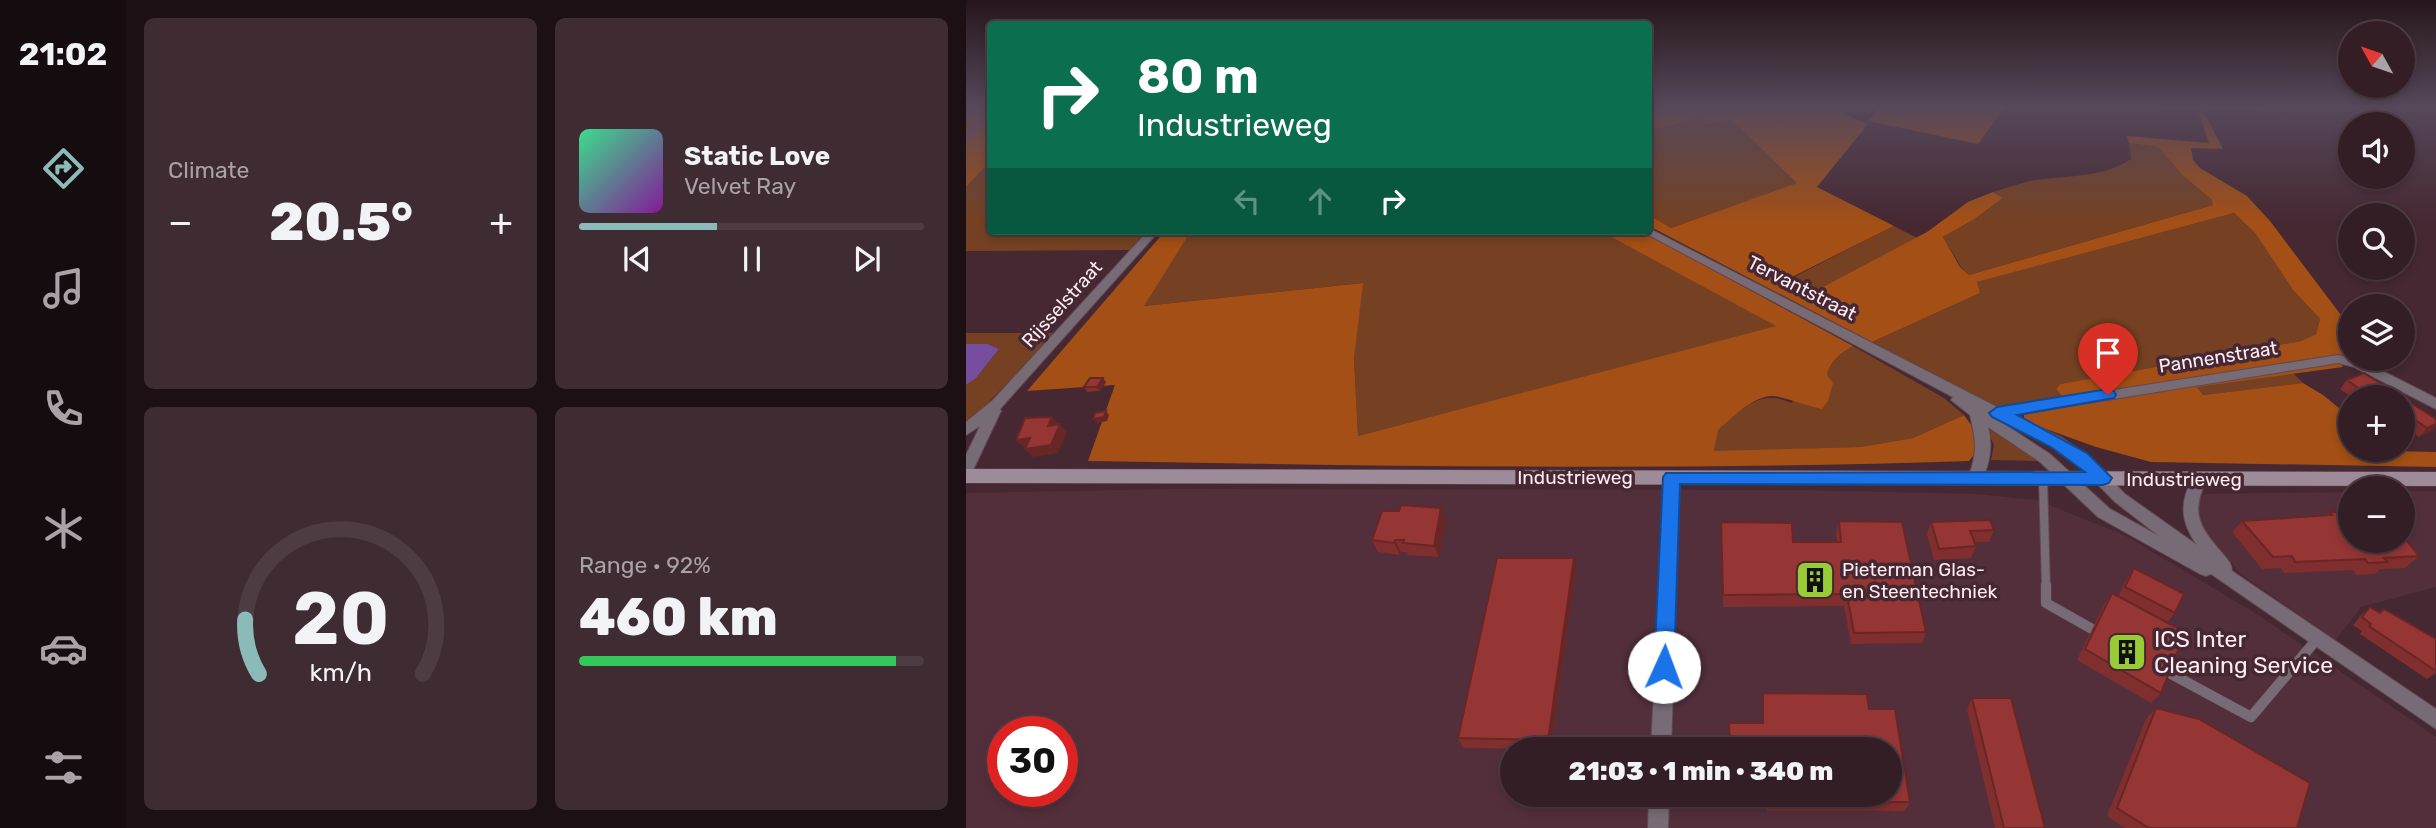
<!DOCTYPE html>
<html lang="en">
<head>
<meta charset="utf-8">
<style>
  :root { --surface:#341e26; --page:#3f2b32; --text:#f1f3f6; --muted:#a9a2a7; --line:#4e3c43; --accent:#8bbbb9 }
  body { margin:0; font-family:Rubik,sans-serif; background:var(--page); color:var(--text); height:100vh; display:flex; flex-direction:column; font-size:26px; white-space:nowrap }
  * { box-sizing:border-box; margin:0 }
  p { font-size:23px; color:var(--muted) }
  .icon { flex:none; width:38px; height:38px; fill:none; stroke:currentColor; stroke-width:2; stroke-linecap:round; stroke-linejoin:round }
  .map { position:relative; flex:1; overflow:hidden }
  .sheet { display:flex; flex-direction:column; gap:18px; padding:18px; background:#1d1015; width:840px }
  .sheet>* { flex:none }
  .banner { position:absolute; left:21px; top:21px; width:665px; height:214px; border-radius:7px; box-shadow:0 4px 10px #0003,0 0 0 2px var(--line); background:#0b6e4f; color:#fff; overflow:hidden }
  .needle { width:46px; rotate:310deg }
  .tools { position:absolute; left:1372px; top:21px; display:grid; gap:14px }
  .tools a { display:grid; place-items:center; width:77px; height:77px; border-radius:50%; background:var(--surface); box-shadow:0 4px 10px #0003,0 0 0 2px var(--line); font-size:35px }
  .speed { position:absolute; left:21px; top:716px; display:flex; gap:14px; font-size:35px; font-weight:700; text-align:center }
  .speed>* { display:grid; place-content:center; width:91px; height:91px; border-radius:50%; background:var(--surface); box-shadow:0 4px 10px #0003,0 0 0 2px var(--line); line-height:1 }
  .speed .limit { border:10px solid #d22; background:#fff; color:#111 }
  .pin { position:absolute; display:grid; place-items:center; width:60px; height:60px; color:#fff; margin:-72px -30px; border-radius:50% 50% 50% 0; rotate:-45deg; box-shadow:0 0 7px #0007 }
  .pin .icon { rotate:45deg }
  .me { position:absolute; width:77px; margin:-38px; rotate:2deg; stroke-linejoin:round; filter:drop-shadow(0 0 5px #0008) }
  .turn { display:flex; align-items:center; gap:24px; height:147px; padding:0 35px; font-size:32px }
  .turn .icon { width:91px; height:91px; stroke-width:2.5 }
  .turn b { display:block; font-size:49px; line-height:60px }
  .lanes { display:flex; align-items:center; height:66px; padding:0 35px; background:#0003; justify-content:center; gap:35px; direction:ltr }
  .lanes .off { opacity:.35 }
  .big { font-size:52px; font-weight:800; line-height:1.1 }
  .sheet .card { flex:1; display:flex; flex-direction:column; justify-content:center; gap:10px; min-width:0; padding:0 24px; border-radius:10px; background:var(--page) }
  .sheet .dial { align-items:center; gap:0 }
  .dial svg { height:182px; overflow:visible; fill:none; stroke:var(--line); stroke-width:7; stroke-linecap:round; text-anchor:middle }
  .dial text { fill:var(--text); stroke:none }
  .song { display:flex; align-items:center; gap:21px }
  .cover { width:84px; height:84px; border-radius:10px; background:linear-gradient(135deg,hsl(150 70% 55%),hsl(290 70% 35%)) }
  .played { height:7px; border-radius:4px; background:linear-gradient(90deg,var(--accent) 40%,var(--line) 40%) }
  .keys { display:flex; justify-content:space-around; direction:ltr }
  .heat { display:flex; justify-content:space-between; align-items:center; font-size:38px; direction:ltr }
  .charge { height:10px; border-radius:5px; background:linear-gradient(90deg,#34c759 92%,var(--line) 0) }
  .sheet .tiles { flex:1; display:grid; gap:18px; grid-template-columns:repeat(2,1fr) }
  .trip { position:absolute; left:534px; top:737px; width:402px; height:70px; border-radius:35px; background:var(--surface); box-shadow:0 4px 10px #0003,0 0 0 2px var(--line); font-weight:800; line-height:70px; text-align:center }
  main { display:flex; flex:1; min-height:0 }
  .dock { display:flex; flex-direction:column; width:126px; justify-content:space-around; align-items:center; background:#150c0f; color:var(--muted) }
  .dock .icon { width:49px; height:49px }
  .dock .on { color:var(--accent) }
  .dock b { font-size:32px; color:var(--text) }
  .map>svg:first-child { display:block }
  .built { fill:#532f3c; fill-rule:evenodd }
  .green { fill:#754122 }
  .forest { fill:#a34f15 }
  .water { fill:#774d9d }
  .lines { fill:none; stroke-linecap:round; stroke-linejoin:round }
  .stream { stroke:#774d9d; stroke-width:3.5 }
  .service-far1-casing { stroke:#634751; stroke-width:10 }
  .service-casing { stroke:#634751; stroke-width:11 }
  .minor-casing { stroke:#634751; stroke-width:2 }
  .secondary-casing { stroke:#634751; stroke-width:1 }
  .service-far1 { stroke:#776c75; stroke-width:8 }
  .service { stroke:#776c75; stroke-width:10 }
  .minor { fill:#776c75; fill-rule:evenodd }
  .secondary { fill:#9e8b9a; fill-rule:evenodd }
  .wall { fill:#802e2e }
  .shaded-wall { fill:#682625 }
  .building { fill:#953635; stroke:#682625; stroke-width:2 }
  .route { fill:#1a73e8; stroke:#114b97; stroke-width:2 }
  .labels { text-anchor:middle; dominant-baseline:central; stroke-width:7; stroke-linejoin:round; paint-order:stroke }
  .street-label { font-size:19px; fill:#ffebf1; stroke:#452832 }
  .poi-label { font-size:19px; fill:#ffebf1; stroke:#452832; text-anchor:start }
  .near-poi-label { font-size:23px; fill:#ffebf1; stroke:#452832; text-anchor:start }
</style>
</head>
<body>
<main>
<nav class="dock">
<b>21:02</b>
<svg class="icon on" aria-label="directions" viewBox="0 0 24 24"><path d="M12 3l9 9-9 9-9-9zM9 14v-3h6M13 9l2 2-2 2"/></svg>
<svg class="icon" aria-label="music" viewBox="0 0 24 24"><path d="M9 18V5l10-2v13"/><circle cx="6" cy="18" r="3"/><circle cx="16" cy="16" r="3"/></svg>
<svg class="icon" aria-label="phone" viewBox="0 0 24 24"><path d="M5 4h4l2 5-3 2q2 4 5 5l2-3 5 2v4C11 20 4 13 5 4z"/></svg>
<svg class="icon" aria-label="climate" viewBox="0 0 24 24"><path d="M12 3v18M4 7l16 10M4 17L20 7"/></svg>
<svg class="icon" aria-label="car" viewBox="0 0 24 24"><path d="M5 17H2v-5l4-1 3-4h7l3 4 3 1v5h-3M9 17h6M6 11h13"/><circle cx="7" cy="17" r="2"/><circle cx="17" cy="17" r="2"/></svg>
<svg class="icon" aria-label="filters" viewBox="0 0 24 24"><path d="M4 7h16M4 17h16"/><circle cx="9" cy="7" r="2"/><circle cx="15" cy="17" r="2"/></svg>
</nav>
<section class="sheet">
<div class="tiles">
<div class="card"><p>Climate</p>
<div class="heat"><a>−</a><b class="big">20.5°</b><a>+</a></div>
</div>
<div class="card">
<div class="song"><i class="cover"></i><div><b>Static Love</b><p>Velvet Ray</p></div></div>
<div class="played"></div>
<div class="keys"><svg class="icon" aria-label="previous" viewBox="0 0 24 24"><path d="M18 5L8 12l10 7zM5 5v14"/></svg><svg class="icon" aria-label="pause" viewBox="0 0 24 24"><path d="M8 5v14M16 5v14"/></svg><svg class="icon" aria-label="next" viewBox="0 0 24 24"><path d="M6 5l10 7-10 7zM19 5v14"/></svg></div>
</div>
<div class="card dial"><svg viewBox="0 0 100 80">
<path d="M14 69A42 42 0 1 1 86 69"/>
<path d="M14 69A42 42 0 0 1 8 45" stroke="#8bbbb9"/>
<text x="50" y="56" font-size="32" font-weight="700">20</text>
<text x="50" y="72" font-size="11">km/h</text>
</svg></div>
<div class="card"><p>Range · 92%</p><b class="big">460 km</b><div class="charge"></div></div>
</div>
</section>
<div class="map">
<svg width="1470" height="828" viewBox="0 0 1470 828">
  <rect width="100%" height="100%" fill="#452832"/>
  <path class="built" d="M209,489L835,490L1009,494L1071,500L1160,536L1289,613L1470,737V828H0V493ZM37,732H96V791H37ZM546,749H924V794H546Z
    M1437,491H1470V587L1395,607L1370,640L1275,574L1242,536L1231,512L1233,499L1239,494L1384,492V541H1437Z"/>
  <path class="green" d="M734,118L740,124L766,120L832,183L705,228L683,215V131Z
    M1163,143L1192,147L1216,175L1245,199L1247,205L1003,275L995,267L977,237L1007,220L1037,198L1027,192C1039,188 1052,184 1064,181C1097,175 1136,179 1165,159Z
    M24,162V231H181L164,250L0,251V187Z
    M1268,213L1289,233L1327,290L1354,319L1350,334L1335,341L1094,384L1090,389L1098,398L1033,407L906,342L1014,293L1010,282Z
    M928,226L951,238L849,291L826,278Z
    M225,231H634L811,326L392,436L388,359L396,283L177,306Z
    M0,333H89L0,426V385L10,378L33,349L22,344H0Z
    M887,346L978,398L998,415L947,438L894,447L748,452L751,430C775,411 794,387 825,403L861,375C864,361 875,353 887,346Z
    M1327,373L1337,383L1237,395L1230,386Z
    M1021,429H1024L1072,461L1025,460L1028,445Z"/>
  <path class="forest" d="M0,106H24V162L0,187Z
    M683,106H859L902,124L851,187L928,226L826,277L849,291L961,232L1002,202L1027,192L1037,198L1007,220L977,237L994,267L1003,275L1247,205L1245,199L1216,175L1192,147L1163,143L1161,136L1243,143L1232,111L1177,106H1298L1303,112L1244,108L1246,112H1238L1257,149L1225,148L1227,160L1234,168L1281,196L1304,221L1384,327V359L1371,356L1377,367L1231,387L1237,395L1337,383L1357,395L1384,417V450L1470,452V467L1185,462L1130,447L1058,421V415L1104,406L1090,389L1094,384L1335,341L1350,334L1354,319L1327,290L1289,233L1268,213L1011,282L1014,293L906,342L683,226V215L705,228L831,183L766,120L739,124L734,118L683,131Z
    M914,106H1040L1012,144L902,121Z
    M199,231H225L178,306L397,283L388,359L392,436L810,326L634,231H675L887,346C875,353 864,361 861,375L867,383L862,401L856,409C841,406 827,400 813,397C791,391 768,417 752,430L748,451L894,447L947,438L998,415L1008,429L1011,451L1003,461C709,471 415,466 122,461L149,385L61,391Z"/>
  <path class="water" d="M0,344H22L33,349L10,378L0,385Z"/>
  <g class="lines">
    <path class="stream" d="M0,138L24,110"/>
    <g class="service-far1-casing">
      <path id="service-far1" d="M1077,479L1080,586"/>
    </g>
    <g class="service-casing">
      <path id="service" d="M1080,585V603L1126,629
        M1198,670L1285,717L1351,639"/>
    </g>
    <g class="minor-casing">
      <path id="minor" d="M682,228L1033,408L1372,355L1397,361L1470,398V409L1388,367L1372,363L1048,415L1096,438L1120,454L1159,494L1231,545C1213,520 1214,501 1228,475H1238L1241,479C1224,513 1233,526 1256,553C1261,559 1266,563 1266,571L1470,709V729L1245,574L1240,576L1234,574L1132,517L1074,462L1022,427C1027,446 1024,464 1015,482H1005L1002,478C1012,452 1010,441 1004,415L985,400L987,397L675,231H682ZM1029,418L1086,446L1110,462L1149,502L1193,536L1144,509L1084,454Z
        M182,231H193L34,409L35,411L7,470L5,474L0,476V455L14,426L0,435V422L27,400Z
        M706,471L711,473L714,477L705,749H685L698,477L701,473Z
        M683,794H703L702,828H682Z"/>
    </g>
    <g class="secondary-casing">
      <path id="secondary" d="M0,469L1470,472V486L0,483Z"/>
    </g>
    <use href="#service-far1" class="service-far1"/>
    <use href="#service" class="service"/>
    <use href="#minor" class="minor"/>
    <use href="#secondary" class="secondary"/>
  </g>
  <path class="wall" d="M1381,380L1436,397H1386L1374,389Z
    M140,382L134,391L121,392L118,387Z
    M1437,398L1467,430L1453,437L1437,425Z
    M1363,512L1453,556L1439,568L1414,569L1409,574L1390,575L1387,570L1318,573L1315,568L1296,569L1266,532L1276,521L1359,516Z
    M480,520L473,557L442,555L441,552H435L434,555L412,552L406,540Z
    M873,521L960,632L956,643L885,644L878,606L757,607L755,522L827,542H871L870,533Z
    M965,522L1028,530L1023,542H1009L1010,546L1005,558L968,560L961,534Z
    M1168,568L1209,613L1201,623L1195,693L1185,703L1111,660L1138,605L1146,593L1152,597L1160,580Z
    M610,570L585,749L497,748L492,738Z
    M1404,607L1414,613L1418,609L1470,642V673L1461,679L1394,634L1396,631L1387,625L1396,614Z
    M797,693L901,694L903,709H929L944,802L939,811H801L800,794H924V749H763V723H796V703Z
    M1006,698L1079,828H1029L1001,709Z
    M1190,708L1331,828H1159L1141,816L1180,719Z"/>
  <path class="shaded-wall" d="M137,378L140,382L134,391L131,387Z
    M140,411L143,415L141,421L131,423L127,419Z
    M86,417L93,425L82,426Z
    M94,424L101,432L92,453L67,457L59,449Z
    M1470,424V427L1467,430L1453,437L1461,428Z
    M64,438L71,446L58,448L50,440Z
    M475,508L480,520L473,557L468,546Z
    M429,540L435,552L434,555L428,543Z
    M608,558L610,570L585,749L582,740Z"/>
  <path class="building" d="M1398,373L1436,397H1405L1381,380Z
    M124,378H137L131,387H118Z
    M1437,398L1470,419V424L1461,428L1439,413L1437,415Z
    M140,411L138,417L127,419L129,413Z
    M86,417L82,426L94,424L85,445L59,449L64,438L50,440L59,418Z
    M435,505L475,508L468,546L437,543L438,540H429L428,543L406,540L416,511H433Z
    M1363,512H1384V541H1437V536L1453,556L1418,558L1421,562L1402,563L1399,559L1329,562L1326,556L1307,557L1276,521L1366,515Z
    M1024,520L1028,530L1004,531L1010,546L973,549L965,522Z
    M873,521L936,522L960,632L888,633L881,594L757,595L755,522L826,523L827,542H875Z
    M531,558H608L582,740L492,738Z
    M1168,568L1218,594L1209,613L1159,587Z
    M1146,593L1219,632L1195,693L1119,649Z
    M1404,607L1414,613L1418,609L1470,639V671L1403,626L1405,624L1396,617Z
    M797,693L901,694L903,709H929L944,802H802V794H924V749H764L763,723H797Z
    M1006,698H1045L1079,828H1038Z
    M1190,708L1233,719L1344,783L1331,828H1183L1151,808Z"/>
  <linearGradient id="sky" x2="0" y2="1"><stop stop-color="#26161c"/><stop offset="0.48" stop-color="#56485a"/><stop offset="1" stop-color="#56485a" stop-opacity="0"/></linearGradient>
  <rect width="1470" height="222" fill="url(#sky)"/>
  <path class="route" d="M1142,389L1148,391L1150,395L1148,398L1051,415L1121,453L1146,478L1143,483L1137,485L714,484L708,667L705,674L698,677L691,674L688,667L697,477L700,473L1119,472L1085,447L1026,417L1023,413L1031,407Z"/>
  <defs>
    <g id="building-square" transform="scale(2.0125)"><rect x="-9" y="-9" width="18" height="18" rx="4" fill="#99cb36" stroke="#452832"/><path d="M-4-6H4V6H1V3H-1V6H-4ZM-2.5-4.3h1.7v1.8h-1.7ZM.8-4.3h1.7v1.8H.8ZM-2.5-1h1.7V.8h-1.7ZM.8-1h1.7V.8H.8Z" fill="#111"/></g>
  </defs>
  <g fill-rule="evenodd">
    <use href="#building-square" x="849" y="580"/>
    <use href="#building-square" x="1161" y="652"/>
  </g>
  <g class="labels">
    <g class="street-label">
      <text transform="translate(836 288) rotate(27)">Tervantstraat</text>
      <text transform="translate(96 304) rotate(-48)">Rijsselstraat</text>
      <text transform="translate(1252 357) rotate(-9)">Pannenstraat</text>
      <text x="609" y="477">Industrieweg</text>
      <text x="1218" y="479">Industrieweg</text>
    </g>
    <g class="poi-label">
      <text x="876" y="569">Pieterman Glas-<tspan x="876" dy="22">en Steentechniek</tspan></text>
    </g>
    <g class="near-poi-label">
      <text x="1188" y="639">ICS Inter<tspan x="1188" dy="26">Cleaning Service</tspan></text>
    </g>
  </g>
</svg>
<div class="tools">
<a><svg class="needle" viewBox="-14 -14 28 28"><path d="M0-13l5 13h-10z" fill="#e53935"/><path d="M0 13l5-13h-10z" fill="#a9a2a7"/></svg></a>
<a><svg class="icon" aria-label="sound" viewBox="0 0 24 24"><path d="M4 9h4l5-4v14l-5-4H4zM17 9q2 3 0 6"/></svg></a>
<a><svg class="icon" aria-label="search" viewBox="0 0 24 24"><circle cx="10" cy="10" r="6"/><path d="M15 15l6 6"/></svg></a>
<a><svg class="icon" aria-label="layers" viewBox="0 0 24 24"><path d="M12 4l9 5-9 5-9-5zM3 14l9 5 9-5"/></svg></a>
<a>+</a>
<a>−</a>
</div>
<div class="speed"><div class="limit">30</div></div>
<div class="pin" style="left:1142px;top:395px;background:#d93025"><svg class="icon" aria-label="arrive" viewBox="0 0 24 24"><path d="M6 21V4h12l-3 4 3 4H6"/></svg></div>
<svg class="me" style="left:698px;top:667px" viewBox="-20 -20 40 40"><circle r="19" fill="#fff"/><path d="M0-13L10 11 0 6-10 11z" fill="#1a73e8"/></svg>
<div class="trip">21:03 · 1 min · 340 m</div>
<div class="banner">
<div class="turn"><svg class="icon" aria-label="right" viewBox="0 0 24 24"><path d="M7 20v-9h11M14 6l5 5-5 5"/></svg><div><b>80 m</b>Industrieweg</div></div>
<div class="lanes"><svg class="icon off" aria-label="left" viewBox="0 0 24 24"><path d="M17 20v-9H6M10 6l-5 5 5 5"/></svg><svg class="icon off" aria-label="ahead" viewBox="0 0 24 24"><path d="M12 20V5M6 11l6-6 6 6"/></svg><svg class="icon" aria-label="right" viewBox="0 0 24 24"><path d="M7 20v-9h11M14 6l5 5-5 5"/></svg></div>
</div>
</div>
</main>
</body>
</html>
